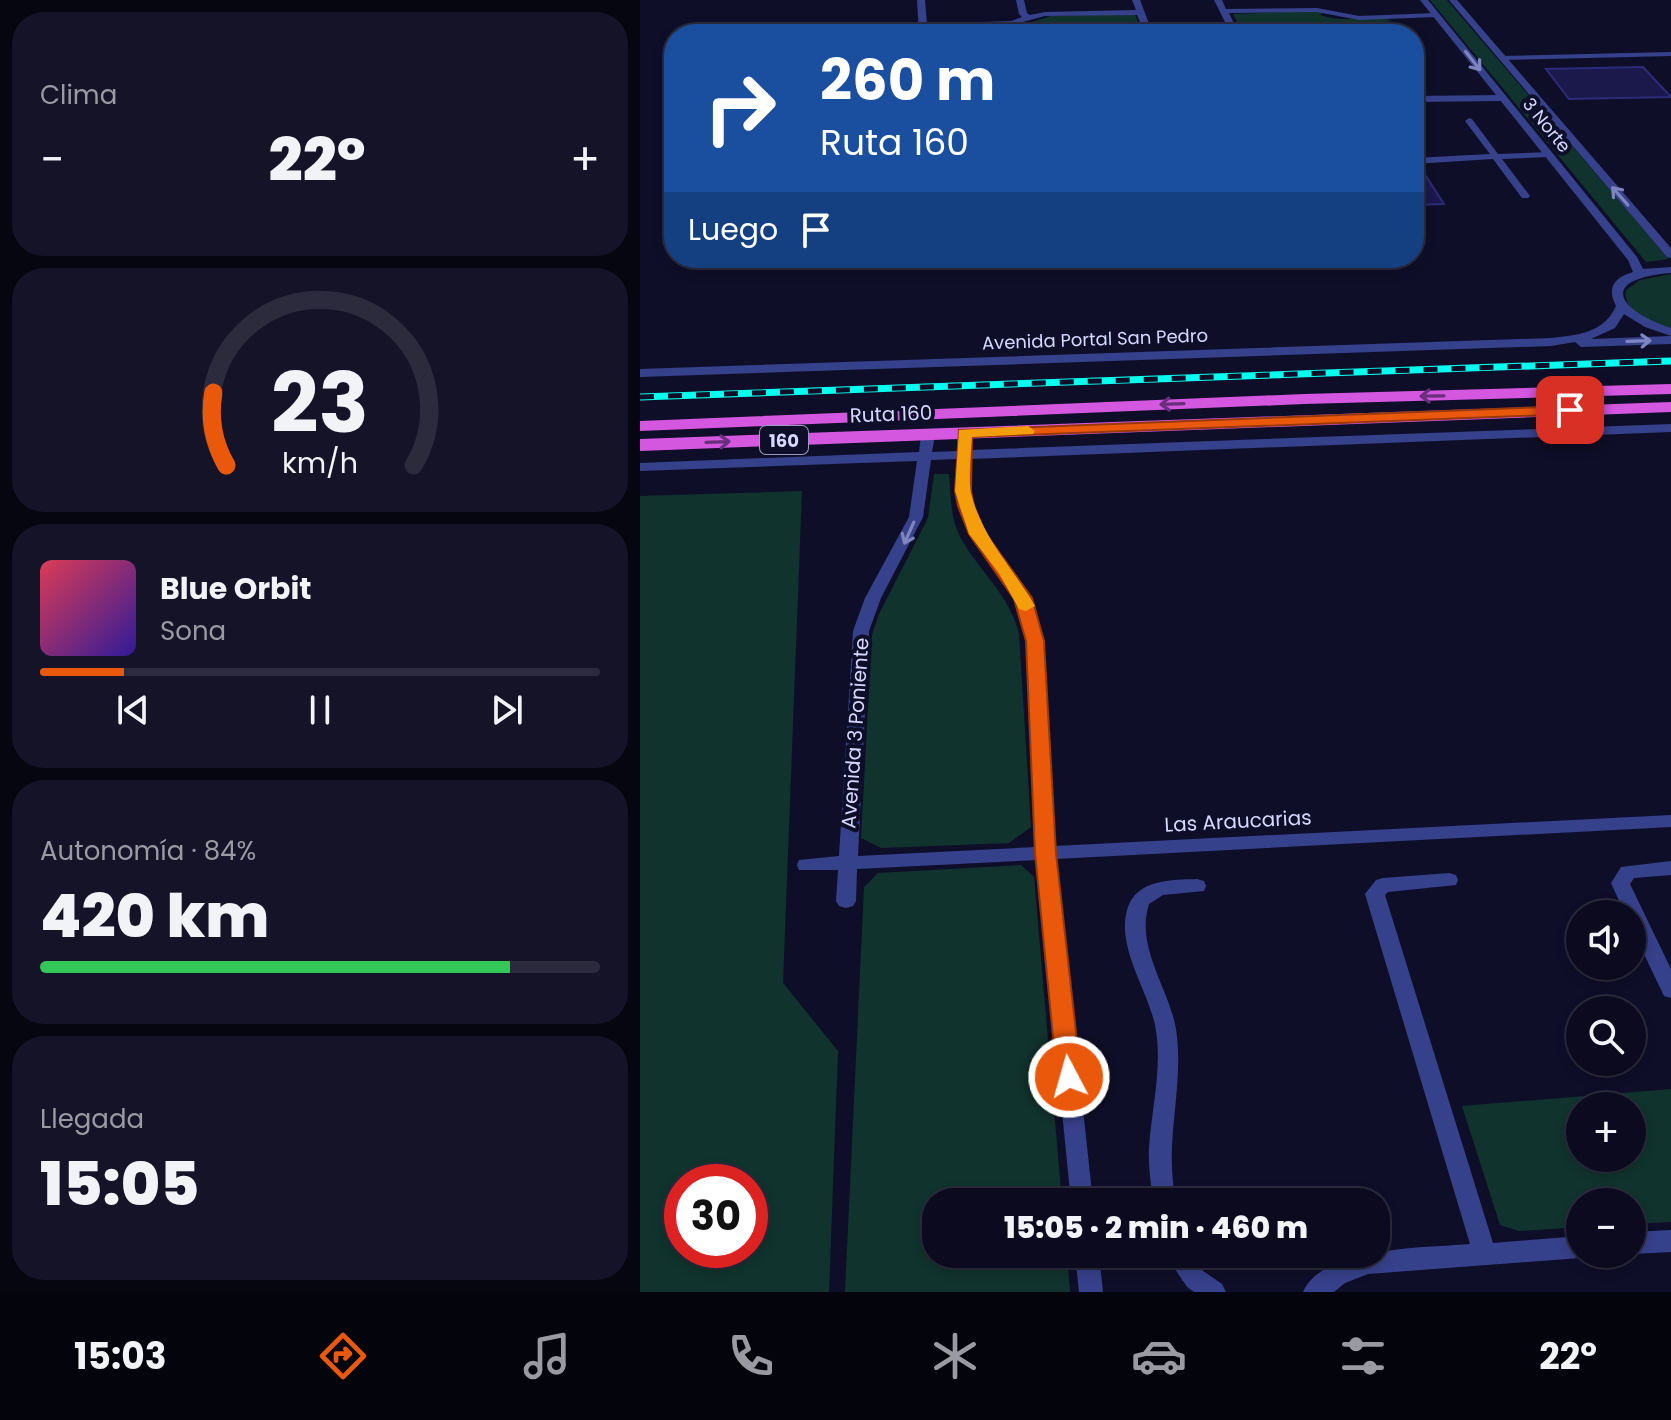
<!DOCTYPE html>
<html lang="es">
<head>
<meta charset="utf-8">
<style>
  :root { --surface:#0b0a1f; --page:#141328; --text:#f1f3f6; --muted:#9a9aa4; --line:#2b2b3d; --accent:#ea580c }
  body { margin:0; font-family:Poppins,sans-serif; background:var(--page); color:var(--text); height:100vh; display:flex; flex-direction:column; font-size:30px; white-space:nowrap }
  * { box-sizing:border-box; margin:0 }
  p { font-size:26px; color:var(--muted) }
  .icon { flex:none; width:44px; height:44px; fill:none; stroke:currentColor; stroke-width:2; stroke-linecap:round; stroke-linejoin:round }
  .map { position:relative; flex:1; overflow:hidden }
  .sheet { display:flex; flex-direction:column; gap:12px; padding:12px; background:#060611; width:640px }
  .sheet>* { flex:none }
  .top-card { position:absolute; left:24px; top:24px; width:760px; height:244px; border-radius:32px; box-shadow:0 4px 12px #0003,0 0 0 2px var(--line); background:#1a4fa0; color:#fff; overflow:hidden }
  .controls { position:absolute; left:926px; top:900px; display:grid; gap:16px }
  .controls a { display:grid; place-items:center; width:80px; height:80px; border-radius:50%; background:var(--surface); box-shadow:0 4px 12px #0003,0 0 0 2px var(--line); font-size:40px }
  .speed { position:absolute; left:24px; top:1164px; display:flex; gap:16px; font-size:40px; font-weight:700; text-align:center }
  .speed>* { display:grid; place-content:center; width:104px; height:104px; border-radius:50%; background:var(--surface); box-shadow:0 4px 12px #0003,0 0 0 2px var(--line); line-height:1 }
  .speed .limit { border:12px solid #d22; background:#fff; color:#111 }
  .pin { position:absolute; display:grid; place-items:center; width:68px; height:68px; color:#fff; margin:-34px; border-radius:16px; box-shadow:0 4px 12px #0006 }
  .me { position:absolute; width:88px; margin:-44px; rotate:354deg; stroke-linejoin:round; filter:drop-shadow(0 0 6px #0008) }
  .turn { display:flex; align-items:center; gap:28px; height:168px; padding:0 24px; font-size:36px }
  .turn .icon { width:104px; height:104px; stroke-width:2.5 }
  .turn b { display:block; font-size:56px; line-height:68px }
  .then { display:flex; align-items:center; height:76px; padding:0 24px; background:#0003; gap:16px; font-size:30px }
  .big { font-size:60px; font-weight:800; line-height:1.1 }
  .sheet .card { flex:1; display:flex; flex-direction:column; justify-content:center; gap:12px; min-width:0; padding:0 28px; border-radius:32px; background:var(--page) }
  .sheet .dial { align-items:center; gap:0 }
  .dial svg { height:208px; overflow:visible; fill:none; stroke:var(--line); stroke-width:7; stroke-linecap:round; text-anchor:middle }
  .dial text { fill:var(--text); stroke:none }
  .song { display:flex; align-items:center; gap:24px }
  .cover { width:96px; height:96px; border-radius:12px; background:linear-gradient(135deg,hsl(350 70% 55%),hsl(250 70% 35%)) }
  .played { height:8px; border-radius:4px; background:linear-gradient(90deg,var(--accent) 15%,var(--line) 15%) }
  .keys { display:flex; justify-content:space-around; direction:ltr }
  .heat { display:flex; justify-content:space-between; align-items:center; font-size:44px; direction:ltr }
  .charge { height:12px; border-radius:6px; background:linear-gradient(90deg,#34c759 84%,var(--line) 0) }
  .trip { position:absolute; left:282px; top:1188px; width:468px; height:80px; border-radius:32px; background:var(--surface); box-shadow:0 4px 12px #0003,0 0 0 2px var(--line); font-weight:800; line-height:80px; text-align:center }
  .dock { display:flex; height:128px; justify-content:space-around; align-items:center; background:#04040c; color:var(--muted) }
  .dock .icon { width:56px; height:56px }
  .dock .active { color:var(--accent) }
  .dock b { font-size:36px; color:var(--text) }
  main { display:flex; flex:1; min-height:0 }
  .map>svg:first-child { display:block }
  .green { fill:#11332d; fill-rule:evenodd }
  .building { fill:#1b194b; stroke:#2d2a79; stroke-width:2 }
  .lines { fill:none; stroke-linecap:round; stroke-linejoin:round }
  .service { fill:#36418b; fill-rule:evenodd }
  .minor { fill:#36418b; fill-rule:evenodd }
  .tertiary { fill:#36418b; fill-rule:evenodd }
  .trunk { fill:#d457e0; fill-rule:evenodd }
  .rail-casing { stroke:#02fff0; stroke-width:7 }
  .rail { stroke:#0f0e29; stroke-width:5; stroke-dasharray:14; stroke-linecap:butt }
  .oneway { stroke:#7e85bf }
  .oneway2 { stroke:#682f7b }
  .route { fill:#ea580c; stroke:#983908; stroke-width:2 }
  .slow { fill:#f59e0b }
  .labels { text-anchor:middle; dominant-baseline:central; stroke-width:8; stroke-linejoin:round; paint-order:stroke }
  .far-street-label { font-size:18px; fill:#d6d8ff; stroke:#0f0e29 }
  .shield { fill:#0f0e29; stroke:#9a9bbf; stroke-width:2 }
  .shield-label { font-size:18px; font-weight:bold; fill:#d6d8ff }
  .street-label { font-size:20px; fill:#d6d8ff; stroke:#0f0e29 }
</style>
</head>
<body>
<main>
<section class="sheet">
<div class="card"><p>Clima</p>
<div class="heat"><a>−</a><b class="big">22°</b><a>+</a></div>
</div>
<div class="card dial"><svg viewBox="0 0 100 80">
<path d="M14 69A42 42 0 1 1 86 69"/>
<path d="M14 69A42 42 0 0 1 9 41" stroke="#ea580c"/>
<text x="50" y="56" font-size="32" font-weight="700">23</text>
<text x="50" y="72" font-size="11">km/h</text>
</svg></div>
<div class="card">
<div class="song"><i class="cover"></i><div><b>Blue Orbit</b><p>Sona</p></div></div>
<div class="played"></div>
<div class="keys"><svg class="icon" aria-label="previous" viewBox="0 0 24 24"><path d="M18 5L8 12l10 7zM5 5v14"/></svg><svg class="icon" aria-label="pause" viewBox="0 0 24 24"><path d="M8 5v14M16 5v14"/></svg><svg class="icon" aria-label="next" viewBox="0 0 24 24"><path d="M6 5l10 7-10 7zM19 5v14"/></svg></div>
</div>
<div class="card"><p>Autonomía · 84%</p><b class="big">420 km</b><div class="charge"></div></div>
<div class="card"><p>Llegada</p><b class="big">15:05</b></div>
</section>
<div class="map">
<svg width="1031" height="1292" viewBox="0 0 1031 1292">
  <rect width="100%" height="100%" fill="#0f0e29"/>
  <path class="green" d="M790,0H807L1029,259L1006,262Z
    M669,11L683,12L680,15C705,24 733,14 752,21L712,26L703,23L695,28L700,30L692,34H603L593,14Z
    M495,14L502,34H397L382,29L343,27L382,25L411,16Z
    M1031,274V328C1013,322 982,313 986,290L1000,280Z
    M294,474H309C311,497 310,521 323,542C342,574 370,596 379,634L391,827L369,843L241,848L221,838L232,635L239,614L288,518Z
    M162,491L143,983L198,1051L189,1292H0V496ZM42,1182H110V1250H42Z
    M381,865L394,877L422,1202H296V1254H427L430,1292H205L224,887L238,873Z
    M1031,1089V1222L992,1224V1202H940V1227L879,1231L860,1225L822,1106ZM940,1106H992V1158H940Z"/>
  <path class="building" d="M1003,67L1031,97L929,99L906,69Z
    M774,167H780L804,204L774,205Z"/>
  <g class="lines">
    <path class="service" d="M1031,52V56L862,60L858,58L862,56Z
      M829,118L832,119L858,154L911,152V156L908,157L862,159L890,196L888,198H882L853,159L774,164V158L850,154L825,121Z"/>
    <path class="minor" d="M277,0H285L287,24L371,21L382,17L379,14L376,0H384L387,13L390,15L405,12L496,10L492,0H500L513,34H505L497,15L405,16L371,25L287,29L291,34H279Z
      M574,0H582L586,9L677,8L719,16L796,13L800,15L796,17L719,20L677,12L589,13L599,34H591Z
      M734,22L738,25L737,27L711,34H697Z
      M774,96L862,95L867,98L862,101L774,102Z
      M1031,424V432L330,459V491L333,506L345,534L391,598L403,641L415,846L1031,815V827L416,859L453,1202H431L397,860L217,869L216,901L213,906L206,908L199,906L196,901L198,870H159L157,865L159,860L199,856L213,631L225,598L269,517L277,461L0,471V463L279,452L281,435L288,431L295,435L292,452L317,451V433L324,429L331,433L330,450ZM317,459L316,491L319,506L331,534L375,598L387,641L396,847L218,856L229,631L241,598L283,517L291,460Z
      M1031,861V875L994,878L990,884L1031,969V998L1024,996L992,929V914H985L971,883L981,867Z
      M809,873L816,875L818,880L816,885L748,892L745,895L853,1243L940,1236V1254H949L940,1258L728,1274L705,1283L694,1292H663C683,1246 786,1248 830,1244L725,894L736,880L743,878Z
      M557,879L564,881L566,886L564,891L523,895L509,904C495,947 529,988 536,1029C542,1068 534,1107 532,1146C531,1165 533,1184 535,1202H513C511,1184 508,1165 509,1147C512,1107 523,1065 515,1025C507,988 475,945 488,907C498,879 532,880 557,879Z
      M1031,1230V1252L992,1254V1232Z
      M435,1254H459L463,1292H439Z
      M525,1254H551L563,1271L582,1284L586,1292H554L547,1287Z"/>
    <path class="tertiary" d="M780,0H788L997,257L1003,269L1031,267V273C958,279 977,310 1031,328V336L1005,327L984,314L975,328L951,339L1031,336V344L941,347L935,342L911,346L0,377V369L911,338C938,335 964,333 976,306C967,288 973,278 993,272L988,260Z
      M809,0H817L1031,248V258L1027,257Z"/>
    <path class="trunk" d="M1031,384V394L664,404L0,431V421L664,394Z
      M1031,402V412L0,451V439Z"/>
    <g class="rail-casing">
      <path id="rail" d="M0,397L1031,361"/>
    </g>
    <use href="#rail" class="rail"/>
  </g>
  <defs><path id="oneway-shaft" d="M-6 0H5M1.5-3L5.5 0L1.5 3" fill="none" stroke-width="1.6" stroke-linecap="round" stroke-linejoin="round" transform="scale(2)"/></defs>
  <g class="oneway">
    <use href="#oneway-shaft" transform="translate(833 61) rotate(52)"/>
    <use href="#oneway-shaft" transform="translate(980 196) rotate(-131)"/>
    <use href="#oneway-shaft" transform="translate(999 341) rotate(-2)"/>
    <use href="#oneway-shaft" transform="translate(269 533) rotate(114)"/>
  </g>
  <g class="oneway2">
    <use href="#oneway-shaft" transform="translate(792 396) rotate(179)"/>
    <use href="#oneway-shaft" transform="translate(532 404) rotate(178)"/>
    <use href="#oneway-shaft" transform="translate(78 442) rotate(-2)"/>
  </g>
  <path class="route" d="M930,406L938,410L935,414L332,437L331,491L334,506L346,534L392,598L404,641L416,853L441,1077L437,1084L429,1087L420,1084L417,1077L395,853L386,641L374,599L329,534L318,506L315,491L319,430Z"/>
  <path class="slow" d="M388,426L395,431L393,434L332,437C331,455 328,476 331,493C341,536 373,568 395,606L386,611L379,609L359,573L329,534L315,491L319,430Z"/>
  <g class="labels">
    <g class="far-street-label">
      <text transform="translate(907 125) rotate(51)">3 Norte</text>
      <text transform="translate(455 339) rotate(-2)">Avenida Portal San Pedro</text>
    </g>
    <rect class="shield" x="120" y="426" width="48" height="28" rx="6"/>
    <g class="shield-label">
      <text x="144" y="440">160</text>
    </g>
    <g class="street-label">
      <text transform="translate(251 414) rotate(-2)">Ruta 160</text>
      <text transform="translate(215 733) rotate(-86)">Avenida 3 Poniente</text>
      <text transform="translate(598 821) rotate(-3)">Las Araucarias</text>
    </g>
  </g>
</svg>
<div class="controls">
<a><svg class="icon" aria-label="sound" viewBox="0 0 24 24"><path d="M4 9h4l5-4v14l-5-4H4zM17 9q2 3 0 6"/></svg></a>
<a><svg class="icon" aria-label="search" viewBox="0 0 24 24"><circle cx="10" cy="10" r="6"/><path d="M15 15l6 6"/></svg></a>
<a>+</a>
<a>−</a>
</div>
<div class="speed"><div class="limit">30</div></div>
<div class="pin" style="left:930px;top:410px;background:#d93025"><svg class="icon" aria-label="arrive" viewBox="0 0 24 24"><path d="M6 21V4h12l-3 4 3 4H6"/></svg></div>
<svg class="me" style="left:429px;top:1077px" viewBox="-20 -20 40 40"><circle r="17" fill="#ea580c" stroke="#fff" stroke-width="3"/><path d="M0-11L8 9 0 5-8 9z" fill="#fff"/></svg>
<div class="trip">15:05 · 2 min · 460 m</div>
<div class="top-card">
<div class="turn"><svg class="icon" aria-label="right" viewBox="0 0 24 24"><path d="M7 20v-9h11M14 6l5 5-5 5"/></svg><div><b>260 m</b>Ruta 160</div></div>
<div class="then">Luego<svg class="icon" aria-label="arrive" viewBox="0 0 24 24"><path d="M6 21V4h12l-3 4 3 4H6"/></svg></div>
</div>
</div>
</main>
<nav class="dock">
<b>15:03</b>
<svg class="icon active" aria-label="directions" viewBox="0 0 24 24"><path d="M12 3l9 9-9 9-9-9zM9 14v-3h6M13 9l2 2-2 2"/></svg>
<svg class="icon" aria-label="music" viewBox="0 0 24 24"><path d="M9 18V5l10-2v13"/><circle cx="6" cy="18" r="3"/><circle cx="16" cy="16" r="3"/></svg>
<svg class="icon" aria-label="phone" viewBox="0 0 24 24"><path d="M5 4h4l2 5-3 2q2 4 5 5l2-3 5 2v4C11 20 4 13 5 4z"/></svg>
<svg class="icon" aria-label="climate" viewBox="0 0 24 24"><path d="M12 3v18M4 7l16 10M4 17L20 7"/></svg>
<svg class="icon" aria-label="car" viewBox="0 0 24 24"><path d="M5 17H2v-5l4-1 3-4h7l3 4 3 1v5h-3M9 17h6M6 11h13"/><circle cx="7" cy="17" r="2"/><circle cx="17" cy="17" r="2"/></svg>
<svg class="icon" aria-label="filters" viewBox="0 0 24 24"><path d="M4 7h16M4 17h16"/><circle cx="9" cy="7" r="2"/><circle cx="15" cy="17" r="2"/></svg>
<b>22°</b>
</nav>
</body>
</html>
